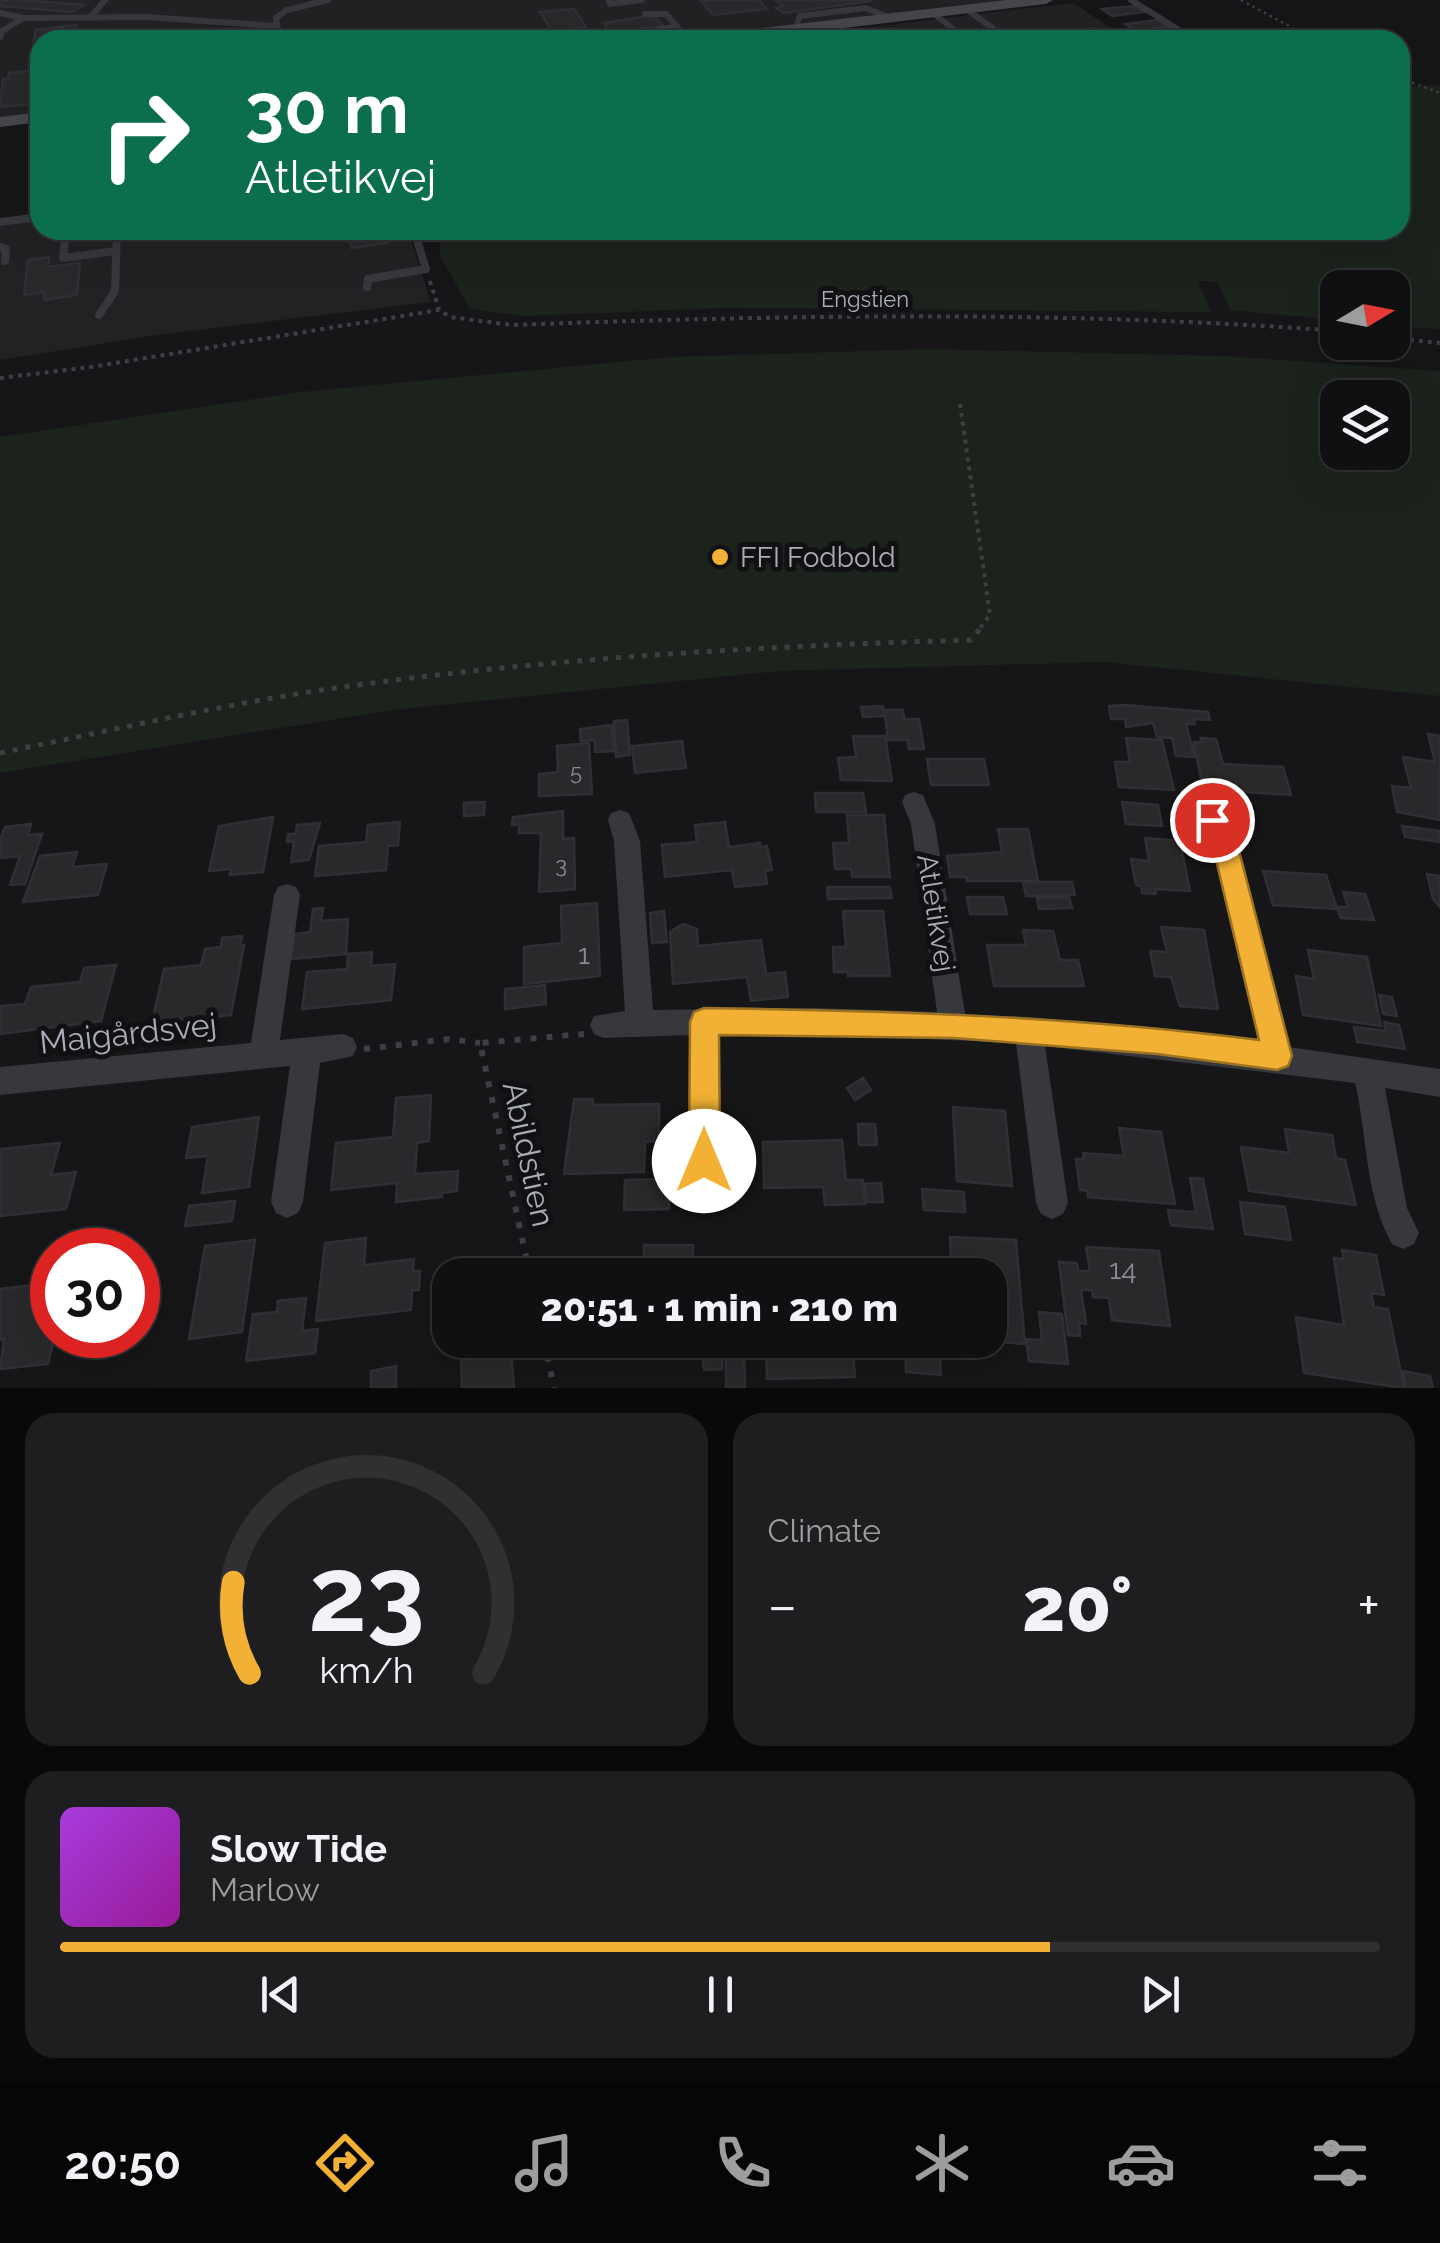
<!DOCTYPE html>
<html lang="en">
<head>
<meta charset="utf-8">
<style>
  :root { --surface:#101012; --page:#1e1e20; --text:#f1f3f6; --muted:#9c9d9f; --line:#303032; --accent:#f2b134 }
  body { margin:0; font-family:Raleway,sans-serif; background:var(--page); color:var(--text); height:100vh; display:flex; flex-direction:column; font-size:38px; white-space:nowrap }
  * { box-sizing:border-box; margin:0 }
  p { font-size:32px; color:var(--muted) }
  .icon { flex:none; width:55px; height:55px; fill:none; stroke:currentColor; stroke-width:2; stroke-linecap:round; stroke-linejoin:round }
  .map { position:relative; height:1388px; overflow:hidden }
  .side { display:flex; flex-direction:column; gap:25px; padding:25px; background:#09090a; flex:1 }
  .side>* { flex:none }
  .guide { position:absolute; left:30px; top:30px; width:1380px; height:210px; border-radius:30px; box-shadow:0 10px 40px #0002,0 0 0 2px var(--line); background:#0b6e4f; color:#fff; overflow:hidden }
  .needle { width:65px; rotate:80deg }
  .controls { position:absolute; left:1320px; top:270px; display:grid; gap:20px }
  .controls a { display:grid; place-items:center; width:90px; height:90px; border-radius:20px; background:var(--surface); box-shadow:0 10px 40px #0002,0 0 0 2px var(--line); font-size:50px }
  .speed { position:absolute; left:30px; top:1228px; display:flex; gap:20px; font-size:50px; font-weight:700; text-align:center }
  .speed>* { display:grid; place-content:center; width:130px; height:130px; border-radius:50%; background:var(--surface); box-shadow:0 10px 40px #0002,0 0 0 2px var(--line); line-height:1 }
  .speed .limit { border:15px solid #d22; background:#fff; color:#111 }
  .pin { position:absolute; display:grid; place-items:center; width:85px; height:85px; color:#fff; margin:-42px; border:5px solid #fff; border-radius:50%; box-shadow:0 2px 10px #0007 }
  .me { position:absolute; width:110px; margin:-55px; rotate:0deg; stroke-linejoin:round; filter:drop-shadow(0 0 8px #0008) }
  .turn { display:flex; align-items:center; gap:35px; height:210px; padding:0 50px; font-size:45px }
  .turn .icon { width:130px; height:130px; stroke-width:2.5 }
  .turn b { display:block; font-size:70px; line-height:85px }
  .big { font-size:75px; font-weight:800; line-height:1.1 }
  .side .widget { flex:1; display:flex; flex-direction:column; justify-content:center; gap:15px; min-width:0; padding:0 35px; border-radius:30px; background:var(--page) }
  .side .dial { align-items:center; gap:0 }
  .dial svg { height:260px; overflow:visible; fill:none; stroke:var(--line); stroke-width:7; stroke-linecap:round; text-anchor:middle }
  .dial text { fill:var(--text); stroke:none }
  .song { display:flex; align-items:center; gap:30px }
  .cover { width:120px; height:120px; border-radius:15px; background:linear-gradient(135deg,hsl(280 70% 55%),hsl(300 70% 35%)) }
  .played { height:10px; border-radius:5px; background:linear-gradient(90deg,var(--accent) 75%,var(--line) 75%) }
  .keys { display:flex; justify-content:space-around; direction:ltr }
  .heat { display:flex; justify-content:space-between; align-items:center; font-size:55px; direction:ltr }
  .side .tiles { flex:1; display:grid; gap:25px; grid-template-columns:1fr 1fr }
  .widget:last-child { grid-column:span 2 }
  .trip { position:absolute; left:432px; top:1258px; width:575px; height:100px; border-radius:30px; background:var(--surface); box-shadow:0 10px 40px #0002,0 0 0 2px var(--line); font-weight:800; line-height:100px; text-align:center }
  .tabs { display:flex; height:160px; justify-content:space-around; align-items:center; background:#060607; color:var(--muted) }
  .tabs .icon { width:70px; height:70px }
  .tabs .on { color:var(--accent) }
  .tabs b { font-size:45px; color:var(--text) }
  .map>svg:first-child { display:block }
  .built { fill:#222225 }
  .green { fill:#1c231d; fill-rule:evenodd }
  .building { fill:#29292c; stroke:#303034; stroke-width:2.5 }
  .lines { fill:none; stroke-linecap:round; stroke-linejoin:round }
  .path-far3 { stroke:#3d3f44; stroke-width:2.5; stroke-dasharray:2.5 4; stroke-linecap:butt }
  .path-far2 { stroke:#3d3f44; stroke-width:4; stroke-dasharray:4 5; stroke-linecap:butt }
  .path-far1 { stroke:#3d3f44; stroke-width:5; stroke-dasharray:5 8; stroke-linecap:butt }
  .path { stroke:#3d3f44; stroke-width:6; stroke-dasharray:6 10; stroke-linecap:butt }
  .lane-far1 { stroke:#37383d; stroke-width:6 }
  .lane { stroke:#37383d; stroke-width:8 }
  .street { fill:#37383d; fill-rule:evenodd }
  .secondary { fill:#45474d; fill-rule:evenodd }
  .route { fill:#f2b134; stroke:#9d7322; stroke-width:2.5 }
  .poi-dot { fill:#f2b134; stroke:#111113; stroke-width:4 }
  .labels { text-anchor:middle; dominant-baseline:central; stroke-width:10; stroke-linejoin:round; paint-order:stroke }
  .far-street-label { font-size:22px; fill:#a8adb8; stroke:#111113 }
  .number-label { font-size:22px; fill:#888b94 }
  .poi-label { font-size:28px; fill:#a8adb8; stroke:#111113; text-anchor:start }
  .street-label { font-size:28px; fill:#a8adb8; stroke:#111113 }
  .near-number-label { font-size:28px; fill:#888b94 }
  .near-street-label { font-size:32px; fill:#a8adb8; stroke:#111113 }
</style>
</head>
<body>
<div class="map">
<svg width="1440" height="1388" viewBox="0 0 1440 1388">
  <rect width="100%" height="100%" fill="#161618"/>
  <path class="built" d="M0,0H1012L669,40H40V113L0,118Z
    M1073,3L1129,40H768L968,15Z
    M40,147V230H408L431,302L157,335L0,360V226L26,222Z"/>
  <path class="green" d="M1440,85V329L1393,326L1392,288H1338L1337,320L1230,310L1218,282L1198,281L1211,312L724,308L525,316L470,309L439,254L443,230H1400V87Z
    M928,349L1224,356L1440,371V696L1102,662L779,671L392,710L0,773V437L301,392L671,357ZM1338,398H1392V452H1338Z"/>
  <path class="building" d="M0,0H19L84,5L72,12L0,6Z
    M700,0H759L767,9L713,15Z
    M776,0H870L871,1L784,13L776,8L783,6Z
    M1134,6L1144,12L1112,16L1102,9Z
    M574,9L586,27L552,31L540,12Z
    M653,15L664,26L609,33L604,23Z
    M1157,20L1168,27L1135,31L1125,24Z
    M76,25L75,40H40V103L0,107L3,79H8L9,73L28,71L36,30Z
    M1097,28L1116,40H1068L1057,33Z
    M511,29L518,40H479L475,33Z
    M175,30V34L167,35V40H79Z
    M949,32L961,40H886Z
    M346,230H383L387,243L351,248Z
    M49,257L48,267L80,263L77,295L44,300L45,292L24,295L28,260Z
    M1124,705L1208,712L1210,720L1193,719L1195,724H1186L1195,757L1176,756L1172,738L1157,737L1153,723L1126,727L1125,719H1111L1109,706Z
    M883,706V710H903L904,719H919L924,749H909L908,740H888L885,716L863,717L861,707Z
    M614,721L627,720L630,755L616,757Z
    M612,725L614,751L595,752V740L581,741L580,729Z
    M1428,734L1440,736V820L1397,812L1392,786L1411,788L1403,757L1435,762Z
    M853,736H885L892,781L841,780L838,758L856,757Z
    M1126,738L1162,740L1174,790L1119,787L1115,762H1130Z
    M1201,738L1216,739L1223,764L1283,767L1291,795L1230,791L1227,781L1201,779L1194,742H1203Z
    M682,741L686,768L635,773L632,746Z
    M589,743L592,794L539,796V774L558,772L557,746Z
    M927,759H984L989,785H931Z
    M815,793H863L866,812H816Z
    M485,802L484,815L464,816V803Z
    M1122,802L1158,805L1162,826L1126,824Z
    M563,811V839L574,838L575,889L539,892L541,833H519V824L512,825L513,817Z
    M847,815H884L890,877H852L851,869H835L833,843H849Z
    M273,817L263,872L230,875L231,869L209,871L219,826Z
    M400,822L398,845L388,846L386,870L315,876L319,846L366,842L368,825Z
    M725,822L729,847L760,843L761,847L767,846L772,870L765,871L767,884L735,887L732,870L665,877L662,845L697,842L695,825Z
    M320,823L309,860L291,862L294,841L287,842L288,834H296L297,825Z
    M31,824L28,835L42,834L25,884L10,885L20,856L0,858V840L5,827Z
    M1402,826L1440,831V842L1405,837Z
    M998,829H1028L1038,881H967V877H950L947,856L1002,852Z
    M1145,838L1180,841L1190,891L1155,889L1156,894L1142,893L1141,886L1136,885L1131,859L1149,861Z
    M77,852L72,867L107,864L98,895L23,902L40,856Z
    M1263,871L1326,875L1337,909L1273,905Z
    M1427,874L1440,876V907L1433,899Z
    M1023,882H1072L1075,895L1026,896Z
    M827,887H890L892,898L828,899Z
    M1343,892L1365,894L1374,920L1341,918L1337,907H1348Z
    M967,897H1003L1007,914H970Z
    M1069,897L1072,908L1039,909L1037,898Z
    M597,903L600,976L524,984V947L562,943L561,906Z
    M323,908L321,921L348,919L346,954L291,959L295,934L310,932L313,909Z
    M664,911L667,942L652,943L650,913Z
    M843,911H883L890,976H848V972H834L833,947H846Z
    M683,924L697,929L698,946L761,940L766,974L785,972L788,997L751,1001L747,977L673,984L670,932Z
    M1161,927L1204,930L1218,1009L1180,1006L1171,977L1155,976L1150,951L1167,952Z
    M1023,930L1053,931L1060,960H1078L1084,986H994L987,945H1026Z
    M242,936L240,945H244L231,1015L152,1022L164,969L201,965L205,949L221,947L222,938Z
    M1308,950L1367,957L1381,1026L1303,1015L1296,976L1314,979Z
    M372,952L371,966L395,964L391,1000L302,1009L307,972L347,969L348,954Z
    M116,965L101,1021L0,1034L1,1006L25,1004L31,987L80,982L84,968Z
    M545,985L546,1004L505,1009V989Z
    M1379,995L1392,997L1397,1016L1383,1014Z
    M1384,1022L1399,1025L1405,1049L1357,1042L1354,1027L1386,1031Z
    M863,1078L871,1090L855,1100L847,1088Z
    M431,1095L429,1141L417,1143L415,1174L458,1171L457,1191L442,1193V1197L396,1202L397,1183L331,1190L336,1143L393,1137L396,1098Z
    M574,1099H593V1105L659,1104V1141L645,1142L644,1172L564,1174Z
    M953,1107L1005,1111L1012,1186L957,1181Z
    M259,1117L249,1187L202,1193L208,1156L186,1158L192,1127Z
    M858,1124H875L877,1145H859Z
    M1119,1128L1161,1132L1175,1204L1088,1197V1191L1080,1190L1076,1159H1084L1083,1153L1124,1156Z
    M1285,1129L1332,1135L1336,1158L1345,1160L1356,1205L1249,1191L1241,1147L1289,1153Z
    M842,1140L846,1180H863L865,1204L825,1205L823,1187L764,1188L763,1142Z
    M60,1143L51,1175L76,1172L66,1209L0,1216V1149Z
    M1190,1178L1203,1179L1213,1229L1171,1225L1168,1210L1196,1212Z
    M669,1179V1209L624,1210L625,1180Z
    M881,1183L883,1202H867L865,1184Z
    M922,1189L964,1192L965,1212L924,1210Z
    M235,1201L232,1221L185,1226L189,1206Z
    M1240,1202L1285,1207L1291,1240L1245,1234Z
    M950,1237L1016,1240L1025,1344L978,1340H990V1275H974L973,1261L951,1260Z
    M366,1238L364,1265L414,1259L413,1271H420L419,1290H412L411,1310L316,1321L325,1243Z
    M255,1240L242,1332L189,1339L205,1246Z
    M86,1242L84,1250H52L49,1328L55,1335L48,1364L0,1369L4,1339L0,1340V1289L41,1284L51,1246Z
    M644,1245H693V1275H643Z
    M1086,1247L1159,1251L1170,1326L1112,1320L1109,1298L1093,1297L1092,1290H1081L1086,1324L1079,1323L1080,1336L1068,1335L1059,1262L1077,1263L1078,1271H1090Z
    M1342,1250L1376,1255L1384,1295L1371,1293L1374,1307L1388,1309L1404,1388L1304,1373L1296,1317L1344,1325L1334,1258L1344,1259Z
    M306,1298L302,1331L318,1329L315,1353L246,1361L253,1314L277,1312L278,1301Z
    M1039,1312L1062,1314L1068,1364L1029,1361L1026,1339L1042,1340Z
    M641,1340H693V1346L641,1347Z
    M701,1340H724L722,1369L704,1370Z
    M766,1340H852L855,1377L767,1379Z
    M905,1343L939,1345L941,1375L906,1372Z
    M511,1347L514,1388H462L461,1358Z
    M726,1349H744L745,1388H726Z
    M396,1366V1388H371V1371Z
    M1403,1371L1430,1376L1433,1388H1406Z"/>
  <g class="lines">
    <path class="path-far3" d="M1241,0L1315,40
      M1400,78L1440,93"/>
    <path class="path-far2" d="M430,281L439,310L450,317L512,325C790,315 1060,310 1338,331
      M1392,338L1440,343
      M0,378L91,367L439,310
      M960,404L990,615L978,631"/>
    <path class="path-far1" d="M0,753C114,730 228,703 343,687C551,658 761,646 971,640L980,629"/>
    <path class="path" d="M364,1049L449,1039L480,1043
      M530,1275L480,1043L584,1034
      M544,1340L554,1388"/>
    <path class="lane-far1" d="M609,0L610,4L642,0
      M1131,0L1195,40
      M966,9L1009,40
      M0,13L23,18L146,17L276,26
      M933,13L967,40
      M645,14H666L688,40
      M90,18L105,0
      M801,28L797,24L800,16L866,8L890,18
      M808,28L820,40
      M630,33L677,27
      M449,36L451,40
      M0,37L2,31L23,18
      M280,40L276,18L287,10L328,0"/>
    <path class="lane" d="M66,230L63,258L116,251
      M0,247L6,249L5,261
      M367,287L368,279L426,269L414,230
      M99,315L115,291L117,230"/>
    <path class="street" d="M40,213V221L0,226V218Z
      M914,792L923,795L935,824L965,1014L1029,1017L1259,1043L1213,844L1200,820L1203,813L1212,810L1221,813L1238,843L1289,1047L1440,1069V1097L1385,1088L1407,1208L1419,1233L1414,1244L1403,1249L1392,1244C1364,1193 1368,1138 1355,1083L1045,1046L1068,1203L1063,1214L1052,1219L1041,1214L1036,1203L1016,1043L814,1034H719V1161L730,1190L725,1201L714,1206L703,1201L689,1161L691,1035L604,1038L594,1034L590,1025L594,1016L625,1011L614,841L608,820L611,813L620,810L629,813L640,841L653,1010L814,1008L937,1012L911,824L902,802L905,795Z
      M287,884L296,887L300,895L280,1040L343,1034L353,1038L357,1047L353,1056L320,1063L303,1202L298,1213L287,1218L276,1213L271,1202L290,1066L0,1095V1067L251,1043L274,895L278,887Z"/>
    <path class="secondary" d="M1007,0H1053L1046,4L742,40H693L701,35Z
      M40,112V122L0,127V117Z"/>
  </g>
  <path class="route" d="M1212,810L1221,813L1237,843L1292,1056L1288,1066L1277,1070L1157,1054L954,1038L719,1035L720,1161L715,1172L704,1176L693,1172L689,1161L690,1022L694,1012L704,1008C893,1011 1072,1016 1259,1040L1212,843L1200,820L1203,813Z"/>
  <circle class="poi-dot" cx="720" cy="557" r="10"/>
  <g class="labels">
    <g class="far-street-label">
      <text x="865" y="299">Engstien</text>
    </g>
    <g class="number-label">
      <text x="576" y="772">5</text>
      <text x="561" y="865">3</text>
    </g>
    <g class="poi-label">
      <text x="740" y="557">FFI Fodbold</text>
    </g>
    <g class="street-label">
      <text transform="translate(936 913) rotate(81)">Atletikvej</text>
    </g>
    <g class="near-number-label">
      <text x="584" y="954">1</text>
      <text x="1123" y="1269">14</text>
    </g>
    <g class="near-street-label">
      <text transform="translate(128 1033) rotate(-6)">Maigårdsvej</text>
      <text transform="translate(529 1154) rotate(78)">Abildstien</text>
    </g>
  </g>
</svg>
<div class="controls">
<a><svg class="needle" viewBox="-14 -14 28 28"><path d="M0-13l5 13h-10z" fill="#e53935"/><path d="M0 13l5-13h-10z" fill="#9c9d9f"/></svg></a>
<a><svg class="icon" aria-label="layers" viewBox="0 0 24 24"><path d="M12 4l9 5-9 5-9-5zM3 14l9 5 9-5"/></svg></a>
</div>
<div class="speed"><div class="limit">30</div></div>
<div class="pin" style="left:1212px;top:820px;background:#d93025"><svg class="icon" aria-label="arrive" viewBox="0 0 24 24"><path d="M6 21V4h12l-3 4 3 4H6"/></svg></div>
<svg class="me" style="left:704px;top:1161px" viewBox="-20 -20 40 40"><circle r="19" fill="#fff"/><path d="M0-13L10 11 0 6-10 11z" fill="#f2b134"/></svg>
<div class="trip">20:51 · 1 min · 210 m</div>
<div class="guide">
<div class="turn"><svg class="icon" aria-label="right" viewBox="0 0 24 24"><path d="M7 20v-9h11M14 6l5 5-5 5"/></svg><div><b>30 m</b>Atletikvej</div></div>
</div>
</div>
<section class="side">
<div class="tiles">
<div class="widget dial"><svg viewBox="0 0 100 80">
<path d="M14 69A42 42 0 1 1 86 69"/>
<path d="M14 69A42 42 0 0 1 9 41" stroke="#f2b134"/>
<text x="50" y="56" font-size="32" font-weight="700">23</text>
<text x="50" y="72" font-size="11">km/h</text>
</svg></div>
<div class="widget"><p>Climate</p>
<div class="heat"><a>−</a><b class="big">20°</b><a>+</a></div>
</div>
<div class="widget">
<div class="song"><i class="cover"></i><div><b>Slow Tide</b><p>Marlow</p></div></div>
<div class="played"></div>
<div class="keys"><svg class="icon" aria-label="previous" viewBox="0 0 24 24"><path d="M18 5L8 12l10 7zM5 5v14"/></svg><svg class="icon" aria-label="pause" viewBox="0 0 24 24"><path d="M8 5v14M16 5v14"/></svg><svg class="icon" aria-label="next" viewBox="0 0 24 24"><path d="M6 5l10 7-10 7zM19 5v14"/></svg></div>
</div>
</div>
</section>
<nav class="tabs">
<b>20:50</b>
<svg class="icon on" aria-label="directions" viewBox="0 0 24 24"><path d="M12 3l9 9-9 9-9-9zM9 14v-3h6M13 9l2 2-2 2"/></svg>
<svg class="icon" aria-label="music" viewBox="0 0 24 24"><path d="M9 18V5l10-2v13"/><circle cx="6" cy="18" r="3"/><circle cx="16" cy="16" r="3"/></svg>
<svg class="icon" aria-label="phone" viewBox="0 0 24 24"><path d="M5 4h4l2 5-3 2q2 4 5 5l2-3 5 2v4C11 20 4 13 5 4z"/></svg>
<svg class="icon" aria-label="climate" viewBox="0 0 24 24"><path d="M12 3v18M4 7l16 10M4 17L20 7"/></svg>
<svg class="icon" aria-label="car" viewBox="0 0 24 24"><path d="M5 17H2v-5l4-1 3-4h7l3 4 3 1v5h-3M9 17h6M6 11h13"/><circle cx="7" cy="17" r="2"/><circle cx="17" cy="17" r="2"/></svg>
<svg class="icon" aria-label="filters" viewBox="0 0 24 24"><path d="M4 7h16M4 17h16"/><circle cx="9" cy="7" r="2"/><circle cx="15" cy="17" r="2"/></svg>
</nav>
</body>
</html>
